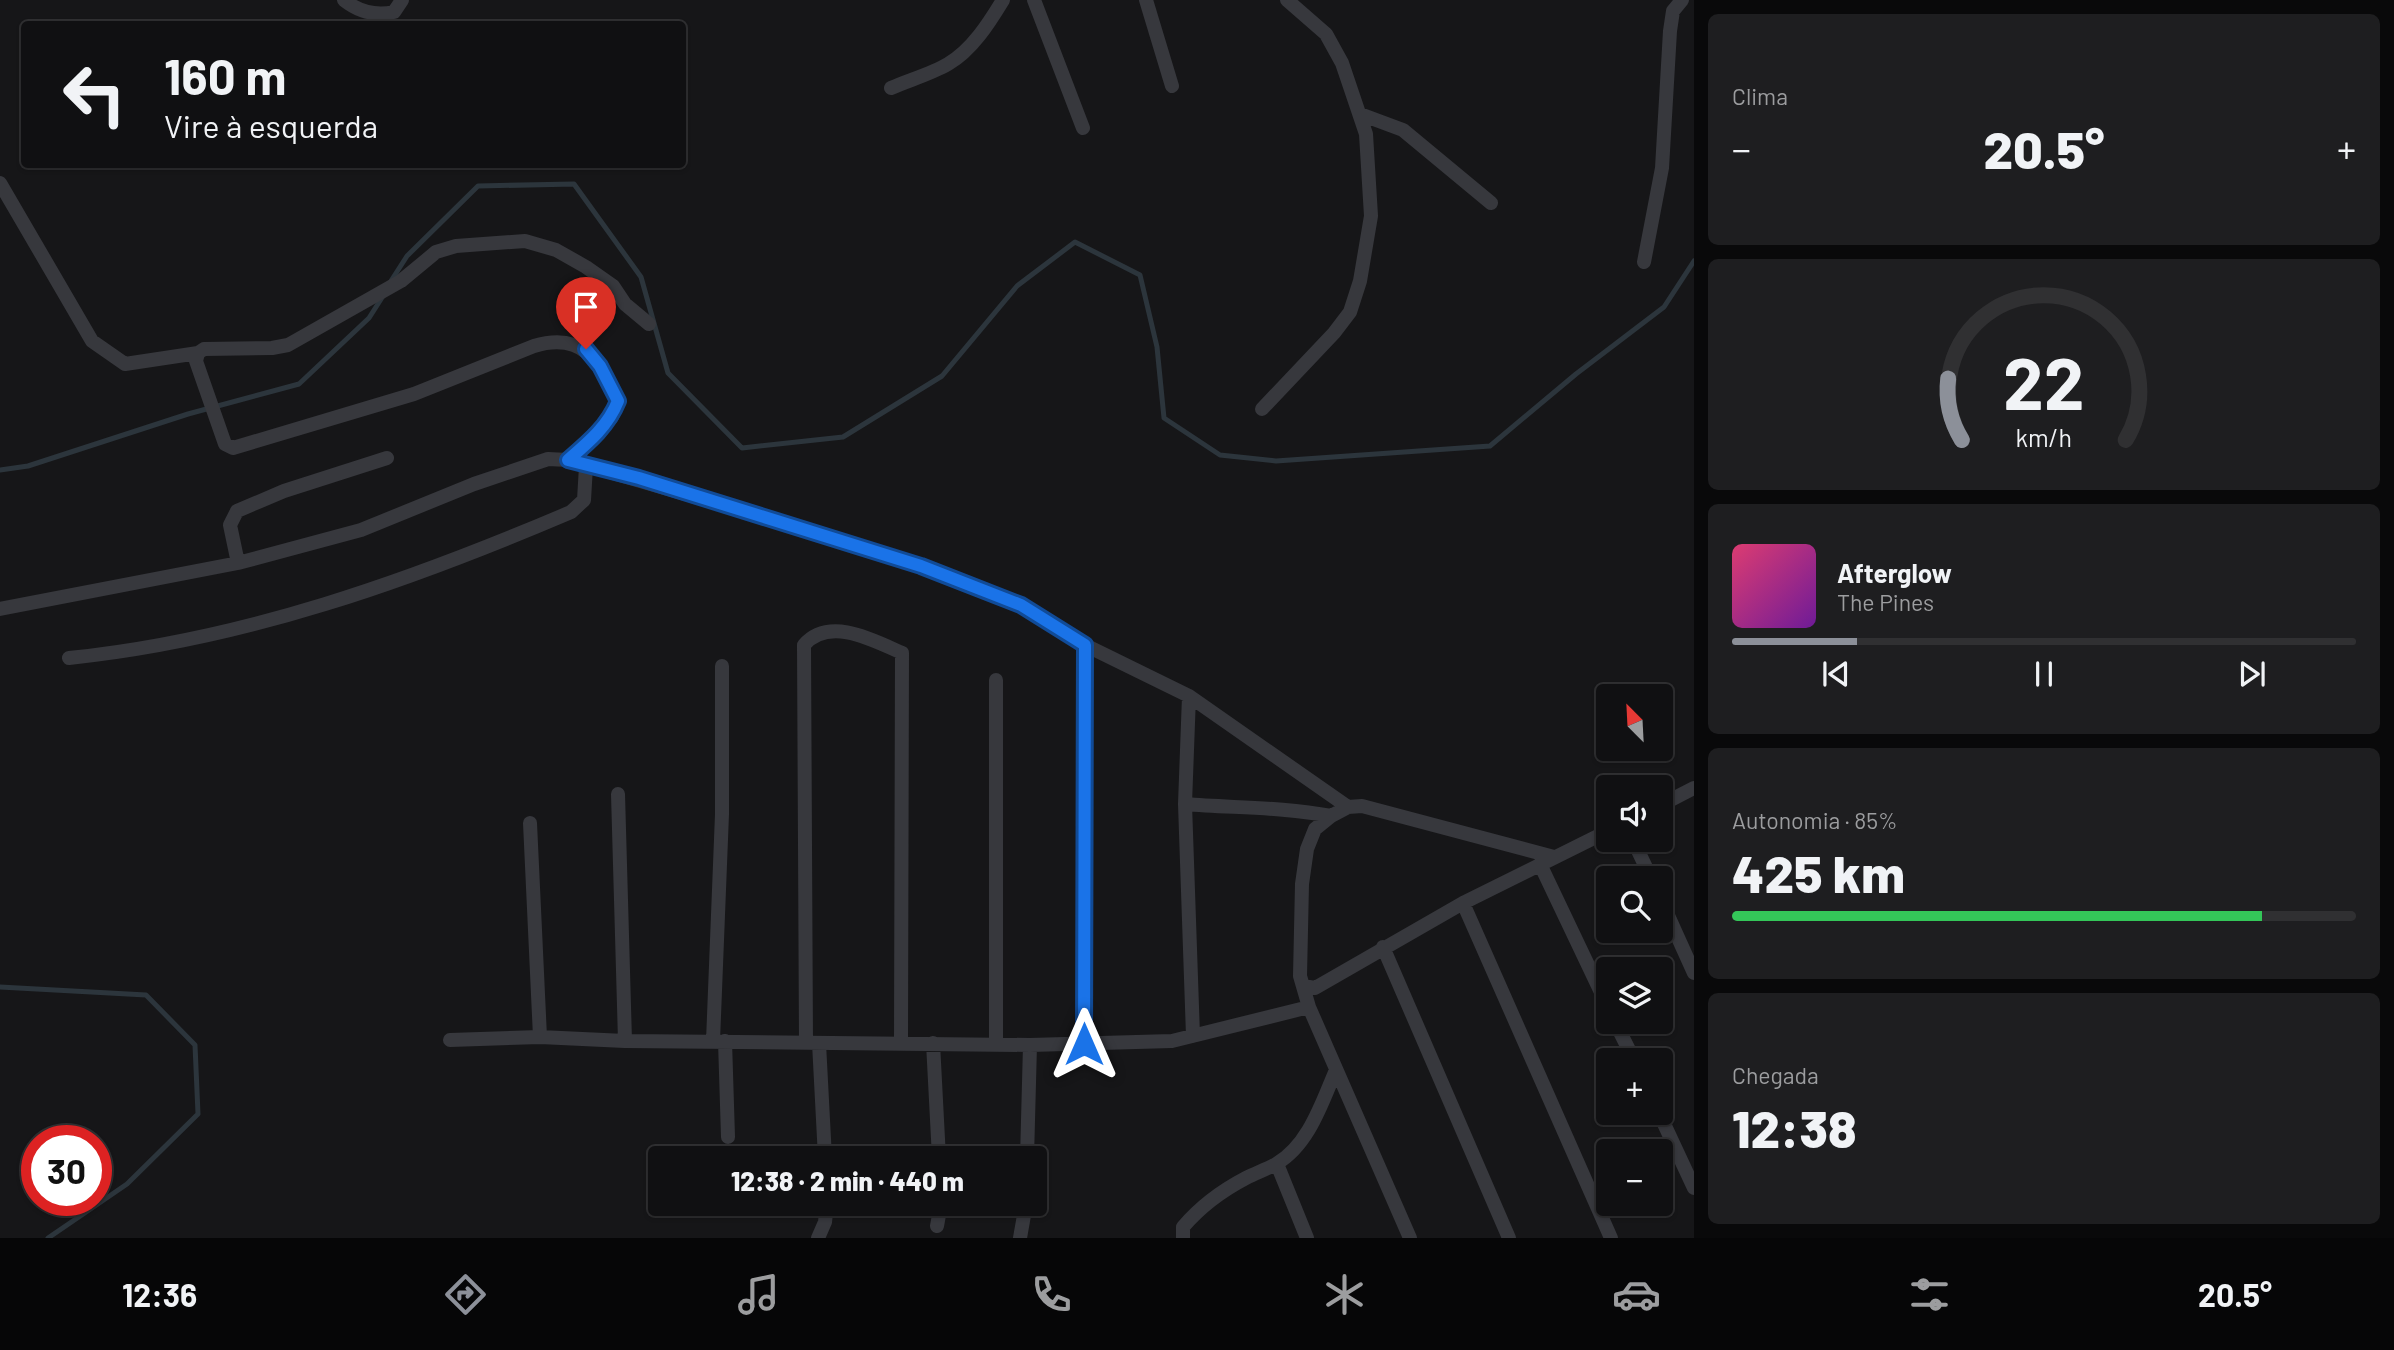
<!DOCTYPE html>
<html lang="pt">
<head>
<meta charset="utf-8">
<style>
  :root { --surface:#101012; --page:#1e1e20; --text:#f1f3f6; --muted:#9c9d9f; --line:#303032; --accent:#8c9099 }
  body { margin:0; font-family:Barlow,sans-serif; background:var(--page); color:var(--text); height:100vh; display:flex; flex-direction:column; font-size:26px; white-space:nowrap }
  * { box-sizing:border-box; margin:0 }
  p { font-size:23px; color:var(--muted) }
  .icon { flex:none; width:38px; height:38px; fill:none; stroke:currentColor; stroke-width:2; stroke-linecap:round; stroke-linejoin:round }
  .map { position:relative; flex:1; overflow:hidden }
  .panel { display:flex; flex-direction:column; gap:14px; padding:14px; background:#09090a; width:700px }
  .panel>* { flex:none }
  .top-card { position:absolute; left:21px; top:21px; width:665px; height:147px; border-radius:7px; box-shadow:0 2px 5px #0004,0 0 0 2px var(--line); background:#101012; color:var(--text); overflow:hidden }
  .needle { width:46px; rotate:336deg }
  .tools { position:absolute; left:1596px; top:684px; display:grid; gap:14px }
  .tools a { display:grid; place-items:center; width:77px; height:77px; border-radius:7px; background:var(--surface); box-shadow:0 2px 5px #0004,0 0 0 2px var(--line); font-size:35px }
  .speed { position:absolute; left:21px; top:1125px; display:flex; gap:14px; font-size:35px; font-weight:700; text-align:center }
  .speed>* { display:grid; place-content:center; width:91px; height:91px; border-radius:50%; background:var(--surface); box-shadow:0 2px 5px #0004,0 0 0 2px var(--line); line-height:1 }
  .speed .limit { border:10px solid #d22; background:#fff; color:#111 }
  .pin { position:absolute; display:grid; place-items:center; width:60px; height:60px; color:#fff; margin:-72px -30px; border-radius:50% 50% 50% 0; rotate:-45deg; box-shadow:0 0 7px #0007 }
  .pin .icon { rotate:45deg }
  .me { position:absolute; width:77px; margin:-38px; rotate:0deg; stroke-linejoin:round; filter:drop-shadow(0 0 5px #0008) }
  .turn { display:flex; align-items:center; gap:24px; height:147px; padding:0 28px; font-size:32px }
  .turn .icon { width:91px; height:91px; stroke-width:2.5 }
  .turn b { display:block; font-size:49px; line-height:60px }
  .big { font-size:52px; font-weight:800; line-height:1.1 }
  .panel .tile { flex:1; display:flex; flex-direction:column; justify-content:center; gap:10px; min-width:0; padding:0 24px; border-radius:10px; background:var(--page) }
  .panel .dial { align-items:center; gap:0 }
  .dial svg { height:182px; overflow:visible; fill:none; stroke:var(--line); stroke-width:7; stroke-linecap:round; text-anchor:middle }
  .dial text { fill:var(--text); stroke:none }
  .song { display:flex; align-items:center; gap:21px }
  .cover { width:84px; height:84px; border-radius:10px; background:linear-gradient(135deg,hsl(340 70% 55%),hsl(280 70% 35%)) }
  .played { height:7px; border-radius:4px; background:linear-gradient(90deg,var(--accent) 20%,var(--line) 20%) }
  .keys { display:flex; justify-content:space-around; direction:ltr }
  .heat { display:flex; justify-content:space-between; align-items:center; font-size:38px; direction:ltr }
  .charge { height:10px; border-radius:5px; background:linear-gradient(90deg,#34c759 85%,var(--line) 0) }
  .trip { position:absolute; left:648px; top:1146px; width:399px; height:70px; border-radius:7px; background:var(--surface); box-shadow:0 2px 5px #0004,0 0 0 2px var(--line); font-weight:800; line-height:70px; text-align:center }
  .menu { display:flex; height:112px; justify-content:space-around; align-items:center; background:#060607; color:var(--muted) }
  .menu .icon { width:49px; height:49px }
  .menu .selected { color:var(--accent) }
  .menu b { font-size:32px; color:var(--text) }
  main { display:flex; flex:1; min-height:0 }
  .map>svg:first-child { display:block }
  .lines { fill:none; stroke-linecap:round; stroke-linejoin:round }
  .stream { stroke:#2c353c; stroke-width:5 }
  .street { stroke:#37383d; stroke-width:14 }
  .route-casing { stroke:#114b97; stroke-width:18 }
  .route { stroke:#1a73e8; stroke-width:12 }
</style>
</head>
<body>
<main>
<div class="map">
<svg width="1694" height="1238" viewBox="0 0 1694 1238">
  <rect width="100%" height="100%" fill="#161618"/>
  <g class="lines">
    <path class="stream" d="M391,281L407,256L478,186L574,184L641,277L668,373L742,448L843,437L942,376L1017,286L1075,242L1140,275L1157,347L1164,418L1220,455L1276,461L1490,446L1576,374L1664,307L1694,261
      M0,470L28,466L188,414L299,384L369,318L383,296
      M0,987L146,995L195,1045L198,1114L127,1184L48,1238"/>
    <path class="street" d="M344,0C359,12 375,16 394,12L402,0
      M1034,0L1083,128
      M1146,0L1172,86
      M891,88C909,80 931,74 948,64C972,50 989,23 1003,0
      M1360,114L1403,130L1491,203
      M0,183L92,341L125,364L198,353
      M1644,262L1662,168L1670,31L1673,11L1682,0
      M1262,409L1334,333L1350,312L1360,281L1371,216L1366,134L1342,63L1326,34L1287,0
      M568,460L612,417L618,401C599,361 583,331 534,346L414,394L233,448L225,444L196,361L198,353L204,349L272,348L288,345L401,281L436,252L456,246L525,241L556,250L586,267L613,286L625,304L649,324
      M238,563L230,525L237,511L284,491L387,458
      M0,609L238,563L361,530L474,484L548,459L568,460L823,534L921,566L1021,605L1085,645L1189,696L1348,807
      M69,658C244,640 409,581 571,512L584,500L586,466
      M996,680V1043
      M1189,696L1185,804L1193,1036
      M618,794L625,1041
      M1185,804C1234,808 1283,807 1331,816
      M1661,805L1694,788
      M530,823L540,1037
      M1633,840L1651,878
      M1540,864L1608,1007
      M1661,900L1694,973
      M1463,903L1611,1238
      M1383,947L1509,1238
      M1303,986L1315,988L1463,903L1608,831
      M1615,1022L1634,1060
      M450,1040L540,1037L625,1041L1030,1045L1172,1041L1309,1007
      M713,1041L722,814V666
      M725,1041L728,1137
      M806,1043L804,645C829,616 873,640 902,653L901,1042
      M819,1043L825,1158
      M933,1043L939,1158
      M1084,1044L1085,645
      M1659,1113L1694,1188
      M1027,1158L1030,1045
      M1277,1164L1307,1238
      M937,1226L941,1204
      M818,1238L825,1222L827,1204
      M1020,1238L1026,1204
      M1183,1238V1227C1200,1207 1223,1190 1246,1178C1256,1173 1267,1169 1276,1164C1309,1145 1322,1102 1336,1070
      M1410,1238L1309,1007L1300,976L1302,884L1307,849L1315,829L1331,816L1348,807L1362,806L1554,857"/>
  </g>
  <g class="lines">
    <g class="route-casing">
      <path id="route" d="M586,349L600,366L618,401C608,426 589,442 568,460L639,478L921,566L1021,605L1085,645L1084,1044"/>
    </g>
    <use href="#route" class="route"/>
  </g>
</svg>
<div class="tools">
<a><svg class="needle" viewBox="-14 -14 28 28"><path d="M0-13l5 13h-10z" fill="#e53935"/><path d="M0 13l5-13h-10z" fill="#9c9d9f"/></svg></a>
<a><svg class="icon" aria-label="sound" viewBox="0 0 24 24"><path d="M4 9h4l5-4v14l-5-4H4zM17 9q2 3 0 6"/></svg></a>
<a><svg class="icon" aria-label="search" viewBox="0 0 24 24"><circle cx="10" cy="10" r="6"/><path d="M15 15l6 6"/></svg></a>
<a><svg class="icon" aria-label="layers" viewBox="0 0 24 24"><path d="M12 4l9 5-9 5-9-5zM3 14l9 5 9-5"/></svg></a>
<a>+</a>
<a>−</a>
</div>
<div class="speed"><div class="limit">30</div></div>
<div class="pin" style="left:586px;top:349px;background:#d93025"><svg class="icon" aria-label="arrive" viewBox="0 0 24 24"><path d="M6 21V4h12l-3 4 3 4H6"/></svg></div>
<svg class="me" style="left:1084px;top:1044px" viewBox="-20 -20 40 40"><path d="M0-17L14 15 0 8-14 15z" fill="#1a73e8" stroke="#fff" stroke-width="4"/></svg>
<div class="trip">12:38 · 2 min · 440 m</div>
<div class="top-card">
<div class="turn"><svg class="icon" aria-label="left" viewBox="0 0 24 24"><path d="M17 20v-9H6M10 6l-5 5 5 5"/></svg><div><b>160 m</b>Vire à esquerda</div></div>
</div>
</div>
<section class="panel">
<div class="tile"><p>Clima</p>
<div class="heat"><a>−</a><b class="big">20.5°</b><a>+</a></div>
</div>
<div class="tile dial"><svg viewBox="0 0 100 80">
<path d="M14 69A42 42 0 1 1 86 69"/>
<path d="M14 69A42 42 0 0 1 8 42" stroke="#8c9099"/>
<text x="50" y="56" font-size="32" font-weight="700">22</text>
<text x="50" y="72" font-size="11">km/h</text>
</svg></div>
<div class="tile">
<div class="song"><i class="cover"></i><div><b>Afterglow</b><p>The Pines</p></div></div>
<div class="played"></div>
<div class="keys"><svg class="icon" aria-label="previous" viewBox="0 0 24 24"><path d="M18 5L8 12l10 7zM5 5v14"/></svg><svg class="icon" aria-label="pause" viewBox="0 0 24 24"><path d="M8 5v14M16 5v14"/></svg><svg class="icon" aria-label="next" viewBox="0 0 24 24"><path d="M6 5l10 7-10 7zM19 5v14"/></svg></div>
</div>
<div class="tile"><p>Autonomia · 85%</p><b class="big">425 km</b><div class="charge"></div></div>
<div class="tile"><p>Chegada</p><b class="big">12:38</b></div>
</section>
</main>
<nav class="menu">
<b>12:36</b>
<svg class="icon selected" aria-label="directions" viewBox="0 0 24 24"><path d="M12 3l9 9-9 9-9-9zM9 14v-3h6M13 9l2 2-2 2"/></svg>
<svg class="icon" aria-label="music" viewBox="0 0 24 24"><path d="M9 18V5l10-2v13"/><circle cx="6" cy="18" r="3"/><circle cx="16" cy="16" r="3"/></svg>
<svg class="icon" aria-label="phone" viewBox="0 0 24 24"><path d="M5 4h4l2 5-3 2q2 4 5 5l2-3 5 2v4C11 20 4 13 5 4z"/></svg>
<svg class="icon" aria-label="climate" viewBox="0 0 24 24"><path d="M12 3v18M4 7l16 10M4 17L20 7"/></svg>
<svg class="icon" aria-label="car" viewBox="0 0 24 24"><path d="M5 17H2v-5l4-1 3-4h7l3 4 3 1v5h-3M9 17h6M6 11h13"/><circle cx="7" cy="17" r="2"/><circle cx="17" cy="17" r="2"/></svg>
<svg class="icon" aria-label="filters" viewBox="0 0 24 24"><path d="M4 7h16M4 17h16"/><circle cx="9" cy="7" r="2"/><circle cx="15" cy="17" r="2"/></svg>
<b>20.5°</b>
</nav>
</body>
</html>
